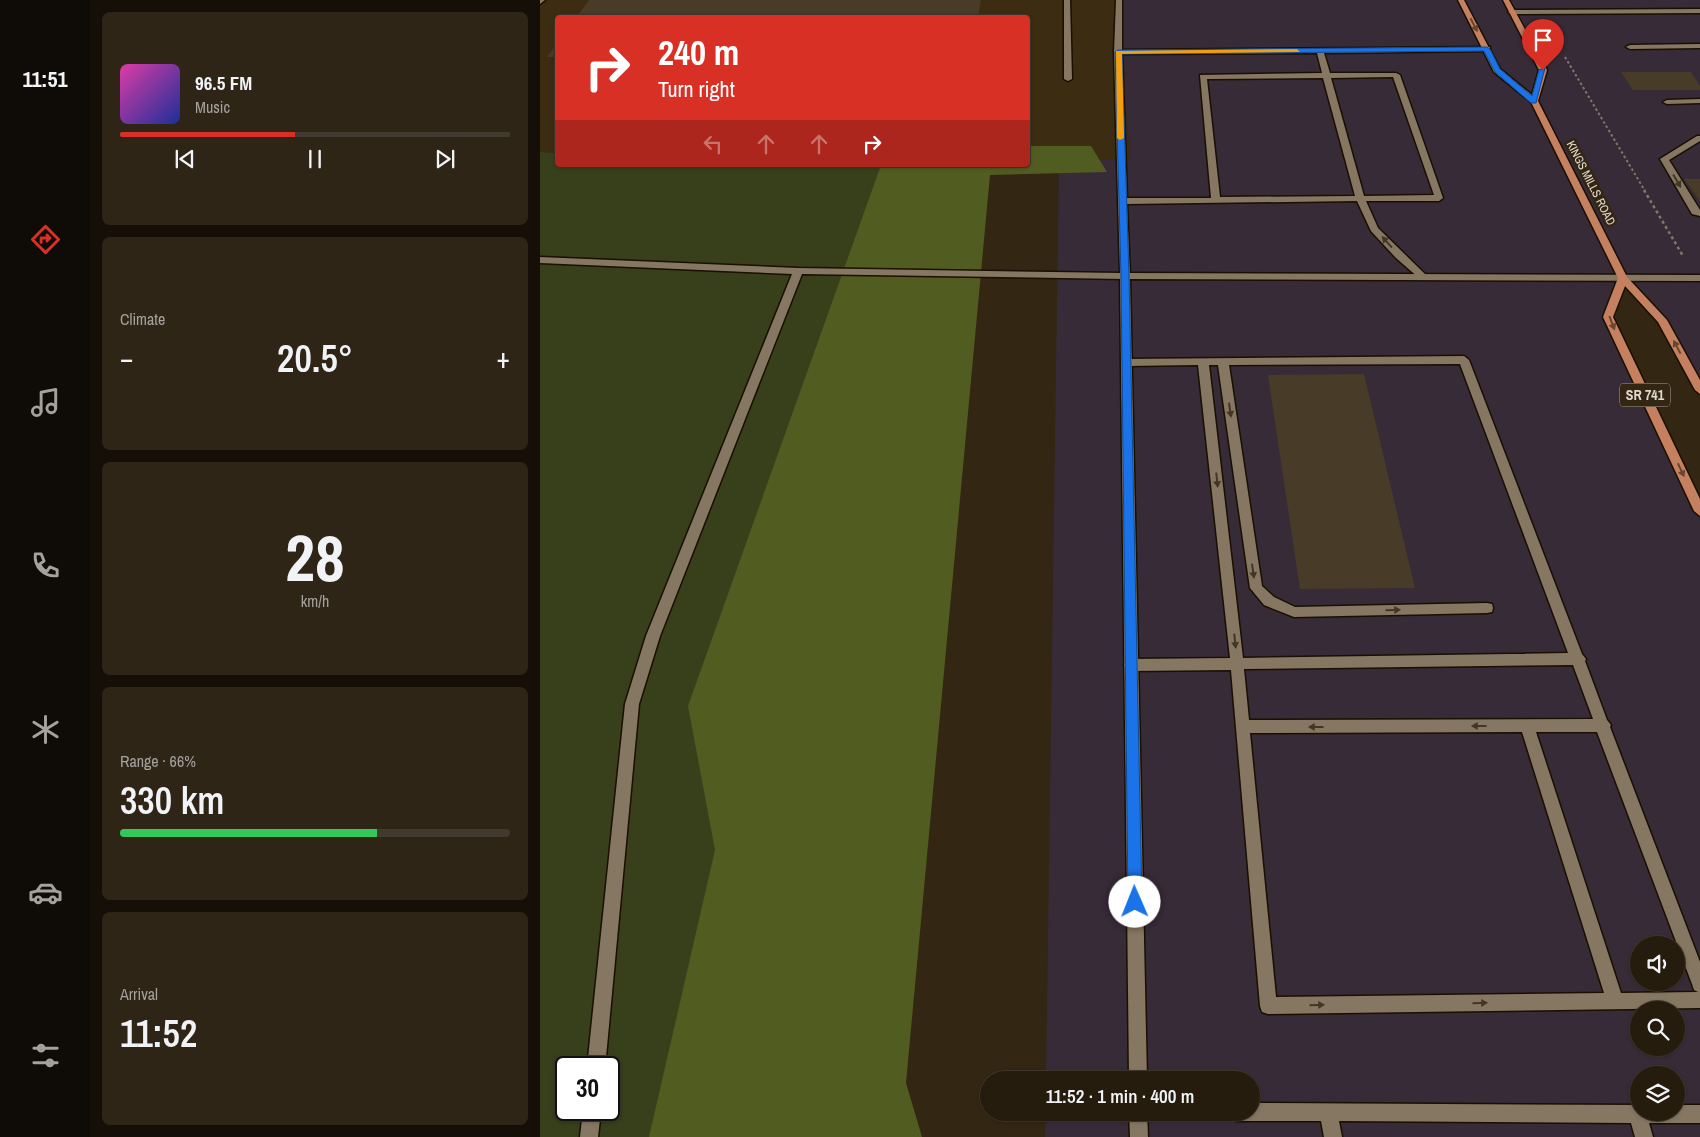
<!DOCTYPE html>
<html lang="en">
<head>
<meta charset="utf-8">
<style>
  :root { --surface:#261c0e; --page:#2e2517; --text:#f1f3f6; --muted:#a4a19e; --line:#423a2e; --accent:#d93025 }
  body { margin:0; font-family:"Archivo Narrow",sans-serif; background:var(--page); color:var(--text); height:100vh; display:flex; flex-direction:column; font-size:19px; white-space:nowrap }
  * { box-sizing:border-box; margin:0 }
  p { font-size:16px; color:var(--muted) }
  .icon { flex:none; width:28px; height:28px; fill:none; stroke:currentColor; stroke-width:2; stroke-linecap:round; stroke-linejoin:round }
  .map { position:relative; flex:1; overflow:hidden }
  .drawer { display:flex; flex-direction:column; gap:12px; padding:12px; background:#150f08; width:450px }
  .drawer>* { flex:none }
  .banner { position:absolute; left:15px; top:15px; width:475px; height:152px; border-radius:5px; box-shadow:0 1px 4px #0004,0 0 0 1px var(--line); background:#d93025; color:#fff; overflow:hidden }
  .controls { position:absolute; left:1090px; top:936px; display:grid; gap:10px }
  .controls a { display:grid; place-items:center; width:55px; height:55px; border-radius:50%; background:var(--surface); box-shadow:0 1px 4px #0004,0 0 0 1px var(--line); font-size:25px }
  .speed { position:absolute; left:15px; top:1056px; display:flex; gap:10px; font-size:25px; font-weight:700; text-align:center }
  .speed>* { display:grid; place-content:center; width:65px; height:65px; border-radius:50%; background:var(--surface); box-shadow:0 1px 4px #0004,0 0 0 1px var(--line); line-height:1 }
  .speed .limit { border:2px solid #111; border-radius:8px; background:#fff; color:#111 }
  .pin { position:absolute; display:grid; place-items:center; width:42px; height:42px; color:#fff; margin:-51px -21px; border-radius:50% 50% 50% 0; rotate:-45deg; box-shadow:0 0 5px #0007 }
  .pin .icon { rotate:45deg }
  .me { position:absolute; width:55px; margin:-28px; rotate:359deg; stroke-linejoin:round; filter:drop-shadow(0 0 4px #0008) }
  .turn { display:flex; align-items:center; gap:18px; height:105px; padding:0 20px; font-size:22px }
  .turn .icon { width:65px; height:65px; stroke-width:2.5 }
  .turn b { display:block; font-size:35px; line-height:42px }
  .lanes { display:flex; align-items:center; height:48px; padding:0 20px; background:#0003; justify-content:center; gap:25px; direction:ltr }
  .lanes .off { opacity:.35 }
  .big { font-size:38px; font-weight:600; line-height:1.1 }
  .drawer .card { flex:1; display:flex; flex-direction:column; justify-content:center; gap:8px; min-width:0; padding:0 18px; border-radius:8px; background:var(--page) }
  .drawer .dial { align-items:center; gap:0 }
  .dial b { font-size:65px; line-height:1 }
  .song { display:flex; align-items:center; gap:15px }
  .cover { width:60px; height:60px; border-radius:8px; background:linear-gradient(135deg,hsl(320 70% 55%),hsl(230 70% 35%)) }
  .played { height:5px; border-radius:2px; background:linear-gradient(90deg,var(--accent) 45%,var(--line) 45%) }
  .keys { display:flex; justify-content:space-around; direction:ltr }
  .heat { display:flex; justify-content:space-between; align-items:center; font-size:28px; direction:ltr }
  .charge { height:8px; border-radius:4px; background:linear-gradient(90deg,#34c759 66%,var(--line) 0) }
  .trip { position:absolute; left:440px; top:1071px; width:280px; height:50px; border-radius:25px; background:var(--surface); box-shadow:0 1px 4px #0004,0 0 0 1px var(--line); font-weight:600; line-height:50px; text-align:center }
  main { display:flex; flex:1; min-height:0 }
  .menu { display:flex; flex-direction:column; width:90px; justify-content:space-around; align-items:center; background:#0f0b06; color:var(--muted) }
  .menu .icon { width:35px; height:35px }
  .menu .active { color:var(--accent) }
  .menu b { font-size:22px; color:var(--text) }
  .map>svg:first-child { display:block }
  .commercial { fill:#382b38; fill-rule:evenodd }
  .built { fill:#3c2c12 }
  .green { fill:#373f1b; fill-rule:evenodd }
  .forest { fill:#515c21 }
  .building { fill:#483b27 }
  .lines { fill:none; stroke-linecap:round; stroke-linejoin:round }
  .lane-casing { stroke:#1a0f00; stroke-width:3 }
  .street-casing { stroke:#1a0f00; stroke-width:3 }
  .primary-casing { stroke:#1a0f00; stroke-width:3 }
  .path-far1 { stroke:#827767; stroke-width:2; stroke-dasharray:2.5 2.5; stroke-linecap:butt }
  .path { stroke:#827767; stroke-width:2.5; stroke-dasharray:3 3; stroke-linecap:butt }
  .lane { fill:#867762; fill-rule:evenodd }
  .street { fill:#867762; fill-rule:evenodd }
  .primary { fill:#c5805f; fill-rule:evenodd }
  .oneway { fill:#66462e }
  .oneway2 { fill:#443623 }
  .route { fill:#1a73e8; stroke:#114b97 }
  .slow { fill:#f59e0b }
  .labels { text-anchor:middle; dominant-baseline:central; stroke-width:5; stroke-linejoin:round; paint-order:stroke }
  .far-street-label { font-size:12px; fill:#e1d9cd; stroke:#332613 }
  .shield { fill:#332613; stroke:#ada395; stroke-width:1 }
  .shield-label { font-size:14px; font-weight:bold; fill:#e1d9cd }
</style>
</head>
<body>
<main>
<nav class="menu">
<b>11:51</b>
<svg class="icon active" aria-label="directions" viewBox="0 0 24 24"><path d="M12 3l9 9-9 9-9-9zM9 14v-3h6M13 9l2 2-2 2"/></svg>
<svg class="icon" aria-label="music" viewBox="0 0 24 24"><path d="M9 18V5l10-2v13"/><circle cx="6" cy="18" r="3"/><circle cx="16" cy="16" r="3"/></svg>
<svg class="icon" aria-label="phone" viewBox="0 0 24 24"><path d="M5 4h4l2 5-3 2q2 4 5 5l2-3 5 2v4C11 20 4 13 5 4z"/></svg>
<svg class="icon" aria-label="climate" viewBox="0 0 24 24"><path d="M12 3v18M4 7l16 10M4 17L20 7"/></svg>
<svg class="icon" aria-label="car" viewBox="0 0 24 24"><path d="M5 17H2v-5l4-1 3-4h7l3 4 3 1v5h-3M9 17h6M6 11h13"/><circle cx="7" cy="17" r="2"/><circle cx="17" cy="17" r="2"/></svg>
<svg class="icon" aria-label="filters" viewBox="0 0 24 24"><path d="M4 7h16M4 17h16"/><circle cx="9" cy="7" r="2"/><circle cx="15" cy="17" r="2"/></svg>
</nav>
<section class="drawer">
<div class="card">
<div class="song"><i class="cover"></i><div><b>96.5 FM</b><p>Music</p></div></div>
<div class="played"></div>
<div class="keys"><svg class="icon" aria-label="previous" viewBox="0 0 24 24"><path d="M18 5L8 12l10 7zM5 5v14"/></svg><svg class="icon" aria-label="pause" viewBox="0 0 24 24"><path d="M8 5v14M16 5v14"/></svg><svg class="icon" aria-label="next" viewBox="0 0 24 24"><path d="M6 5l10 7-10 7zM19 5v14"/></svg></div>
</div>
<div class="card"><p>Climate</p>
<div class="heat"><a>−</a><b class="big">20.5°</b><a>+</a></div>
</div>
<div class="card dial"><b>28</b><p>km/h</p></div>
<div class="card"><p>Range · 66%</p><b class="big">330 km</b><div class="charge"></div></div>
<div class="card"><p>Arrival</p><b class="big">11:52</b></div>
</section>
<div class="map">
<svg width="1160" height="1137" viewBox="0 0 1160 1137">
  <rect width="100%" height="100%" fill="#332613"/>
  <path class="commercial" d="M579,0H1160V390L1122,320L1084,278L1068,317L1160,511V1137H505L506,1113L711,1112V1080H506L519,160ZM1099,945H1136V982H1099ZM1099,1010H1136V1048H1099ZM1099,1075H1136V1112H1099Z"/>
  <path class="built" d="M0,0H579L590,159L488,161V18H18L17,153L0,152Z"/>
  <path class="green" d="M0,152L17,153L18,165H435L319,1137H0ZM26,1068H69V1110H26Z"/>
  <path class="forest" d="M488,146H551L567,172L450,175L366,1083L382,1137H109L175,850L148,706L341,165H488Z"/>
  <path class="building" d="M49,0H441L438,18H36Z
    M18,42V57H7Z
    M1081,72H1151L1160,86V90H1093Z
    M1144,179H1160V201Z
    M824,374L875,588L760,589L728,375Z"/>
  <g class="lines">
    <g class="lane-casing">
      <path id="lane" d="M0,0H5L0,4Z
        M524,0H530L532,79L528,81L524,79Z
        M576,0H582V50L950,47V51H947L784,53L790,73H856L860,75L903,198L899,201H826L838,228L887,276L885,278H879L856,258L831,231L817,201L587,204L590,276L585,279L262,274L120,636L99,704L65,1068H47L85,704L106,636L252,274L0,263V257L258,268L580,273L574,52ZM777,53L782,73L660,75L671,198H587L582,54ZM853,77L894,195L824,196L791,78ZM783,78L815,196L680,197L667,79Z
        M1160,9V13L972,14L968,12L972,10Z
        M1160,44V48L1090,49L1086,47L1090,45Z
        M1160,99V103L1127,104L1123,102L1127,100Z
        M1157,136H1160V141L1129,160L1160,210V216L1152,214L1120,159Z
        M924,356L929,360L1042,654L1046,659L1045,661L1067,720L1071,725L1070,727L1160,962V1008L728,1014L722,1012L720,1006L691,670L591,671L586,669L584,665L586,661L591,659L690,658L658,365L587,366L583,365V359ZM920,364L1028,653L703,658L669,365H678L710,588L724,605L754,617L947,613L952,612L953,608L952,604L947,603L755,607L734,597L722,586L689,365ZM1033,665L1053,719L709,720L704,669ZM982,732L1064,993L736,997L710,733ZM996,732H1057L1152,984L1154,990L1158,992L1081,993Z
        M711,1103L1099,1105V1112H1136V1105H1160V1123H1109L1113,1137H1095L1091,1123L799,1121L802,1137H784L781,1121H696L690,1118L687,1112H711Z
        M43,1110H61L58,1137H40Z"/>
    </g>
    <g class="street-casing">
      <path id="street" d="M585,273L1160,275V281L590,279L607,1080H589L580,276Z
        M589,1112H607L608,1137H590Z"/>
    </g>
    <g class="primary-casing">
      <path id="primary" d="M918,0H924L960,69L992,95L999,70L963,0H969L1007,70L998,101L1087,277L1127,320L1160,380V394L1155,390L1118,322L1085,286L1073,317L1160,499V516L1154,511L1063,317L1078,278L991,102L954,72Z"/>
    </g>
    <path class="path-far1" d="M1025,57L1105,191"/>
    <path class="path" d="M1104,190L1143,256"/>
    <use href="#lane" class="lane"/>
    <use href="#street" class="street"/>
    <use href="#primary" class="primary"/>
  </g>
  <defs><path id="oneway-solid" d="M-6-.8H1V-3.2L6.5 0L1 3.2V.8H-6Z" transform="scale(1.25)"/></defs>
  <g class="oneway">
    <use href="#oneway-solid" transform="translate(934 25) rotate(63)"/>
    <use href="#oneway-solid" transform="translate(1072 323) rotate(69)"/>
    <use href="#oneway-solid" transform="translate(1137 347) rotate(-118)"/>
    <use href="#oneway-solid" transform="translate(1141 470) rotate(65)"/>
  </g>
  <g class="oneway2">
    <use href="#oneway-solid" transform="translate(1137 181) rotate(59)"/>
    <use href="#oneway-solid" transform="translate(847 242) rotate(-132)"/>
    <use href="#oneway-solid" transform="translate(690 410) rotate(82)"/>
    <use href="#oneway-solid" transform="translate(677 480) rotate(84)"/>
    <use href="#oneway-solid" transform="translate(713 571) rotate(82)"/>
    <use href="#oneway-solid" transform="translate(853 610) rotate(-1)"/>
    <use href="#oneway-solid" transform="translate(695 641) rotate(84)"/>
    <use href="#oneway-solid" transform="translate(939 726) rotate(180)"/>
    <use href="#oneway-solid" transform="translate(776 727) rotate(180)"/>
    <use href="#oneway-solid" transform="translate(940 1003) rotate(-1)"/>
    <use href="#oneway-solid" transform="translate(777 1005) rotate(-1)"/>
  </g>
  <path class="route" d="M947,47L950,49L960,69L992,96L999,70L1005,68L996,103H991L955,72L944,51L582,54L589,276L602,902L600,907L595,909L590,907L588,902L581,276L575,52L578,50Z"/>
  <path class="slow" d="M757,49L760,52L582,54L584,138L580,140L577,138L576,51Z"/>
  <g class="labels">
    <g class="far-street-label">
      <text transform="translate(1051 183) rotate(63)">KINGS MILLS ROAD</text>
    </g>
    <rect class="shield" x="1080" y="383.5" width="50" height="23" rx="4"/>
    <g class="shield-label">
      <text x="1105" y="395">SR 741</text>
    </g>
  </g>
</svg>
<div class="controls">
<a><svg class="icon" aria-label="sound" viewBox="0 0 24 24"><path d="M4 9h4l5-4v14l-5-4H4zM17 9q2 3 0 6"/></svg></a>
<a><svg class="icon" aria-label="search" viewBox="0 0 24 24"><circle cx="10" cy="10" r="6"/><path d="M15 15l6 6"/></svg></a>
<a><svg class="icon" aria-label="layers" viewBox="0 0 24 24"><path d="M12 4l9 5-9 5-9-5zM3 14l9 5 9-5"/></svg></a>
</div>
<div class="speed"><div class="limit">30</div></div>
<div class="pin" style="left:1003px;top:70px;background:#d93025"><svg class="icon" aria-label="arrive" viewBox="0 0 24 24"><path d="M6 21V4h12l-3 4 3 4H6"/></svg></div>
<svg class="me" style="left:595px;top:902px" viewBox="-20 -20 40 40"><circle r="19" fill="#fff"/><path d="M0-13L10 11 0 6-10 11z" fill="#1a73e8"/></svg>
<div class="trip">11:52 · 1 min · 400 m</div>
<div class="banner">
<div class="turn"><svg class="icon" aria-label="right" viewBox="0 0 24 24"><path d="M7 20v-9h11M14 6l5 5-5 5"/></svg><div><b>240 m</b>Turn right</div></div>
<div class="lanes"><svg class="icon off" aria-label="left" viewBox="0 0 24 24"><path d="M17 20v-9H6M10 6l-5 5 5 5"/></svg><svg class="icon off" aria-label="ahead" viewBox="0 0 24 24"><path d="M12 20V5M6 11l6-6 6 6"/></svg><svg class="icon off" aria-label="ahead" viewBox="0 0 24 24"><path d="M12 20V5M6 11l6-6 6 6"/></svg><svg class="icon" aria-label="right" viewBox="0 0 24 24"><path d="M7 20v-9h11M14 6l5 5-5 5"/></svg></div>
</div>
</div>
</main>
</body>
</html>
